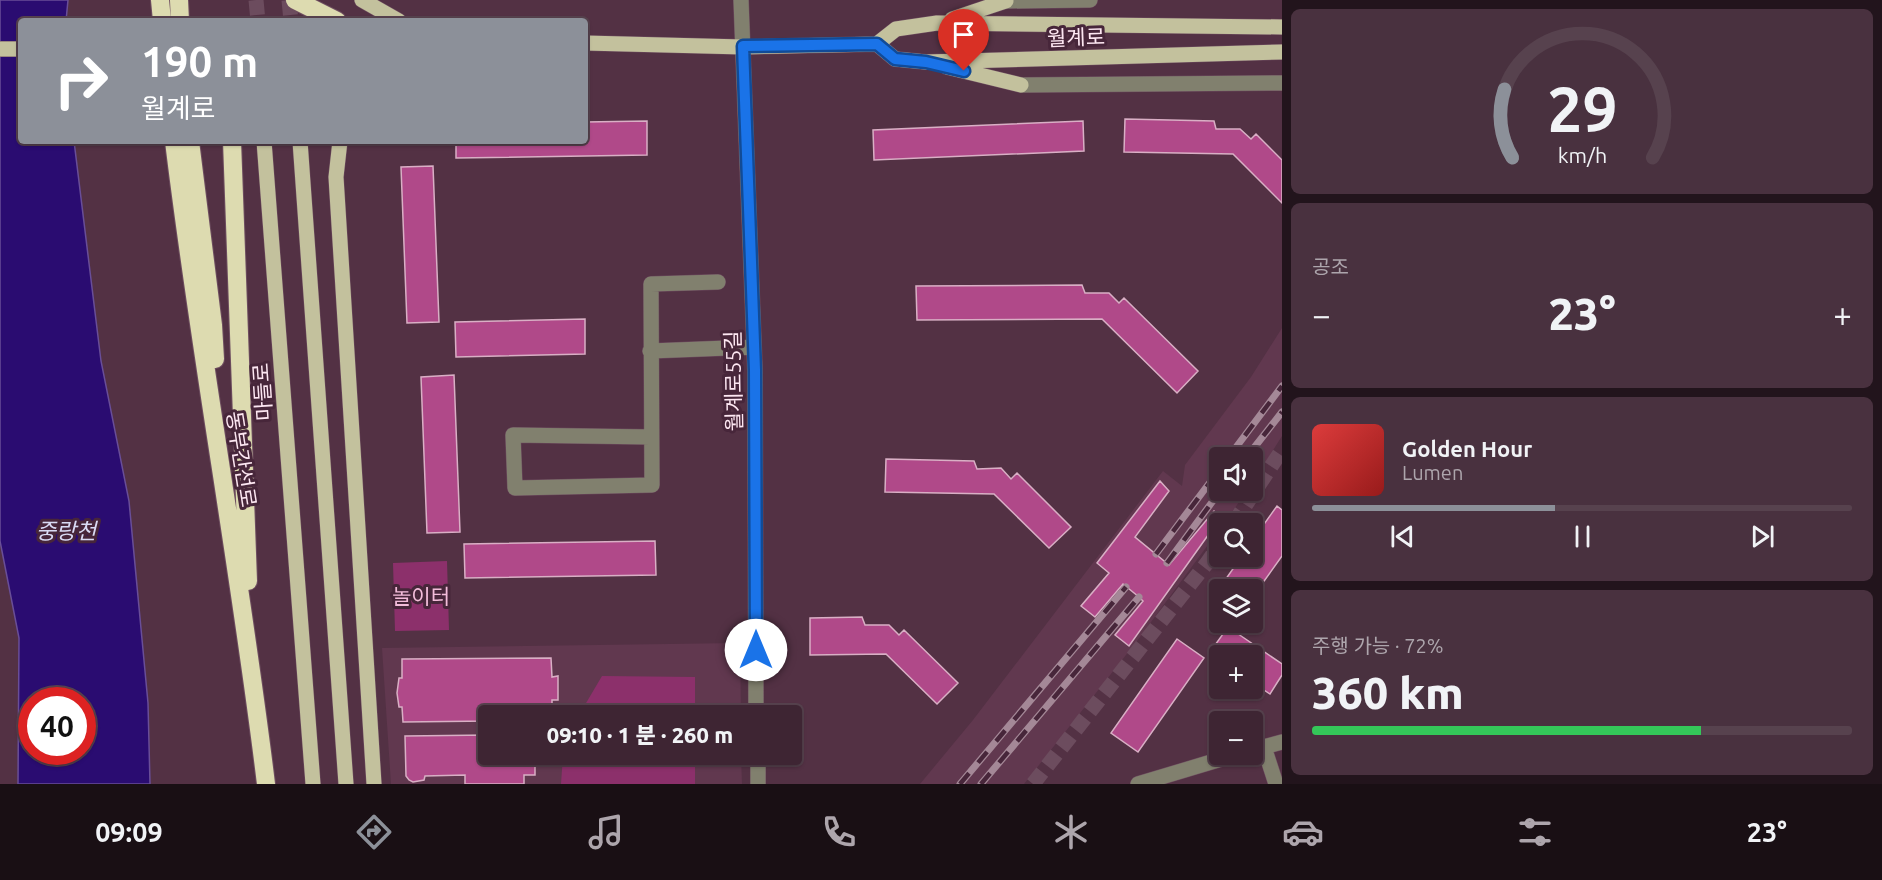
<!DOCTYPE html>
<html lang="ko">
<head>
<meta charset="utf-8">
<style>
  :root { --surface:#3e2533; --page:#49313f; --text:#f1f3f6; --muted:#ada5ac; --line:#57424e; --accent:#8c9099 }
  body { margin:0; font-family:Ubuntu,"Noto Sans KR",sans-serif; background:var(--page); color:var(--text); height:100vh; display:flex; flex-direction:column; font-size:22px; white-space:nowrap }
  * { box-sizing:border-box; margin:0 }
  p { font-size:20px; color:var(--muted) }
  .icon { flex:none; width:33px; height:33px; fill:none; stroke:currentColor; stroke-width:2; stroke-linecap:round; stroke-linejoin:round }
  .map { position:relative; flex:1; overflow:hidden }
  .drawer { display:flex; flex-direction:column; gap:9px; padding:9px; background:#22141c; width:600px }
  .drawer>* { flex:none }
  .banner { position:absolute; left:18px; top:18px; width:570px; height:126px; border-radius:6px; box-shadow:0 2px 4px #0004,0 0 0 2px var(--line); background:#8c9099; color:#fff; overflow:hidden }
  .controls { position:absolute; left:1209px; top:447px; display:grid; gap:12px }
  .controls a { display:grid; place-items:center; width:54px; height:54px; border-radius:6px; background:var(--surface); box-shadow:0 2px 4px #0004,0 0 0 2px var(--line); font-size:30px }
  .speed { position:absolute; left:18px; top:687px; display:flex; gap:12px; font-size:30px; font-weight:700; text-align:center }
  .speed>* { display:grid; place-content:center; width:78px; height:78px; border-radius:50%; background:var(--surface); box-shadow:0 2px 4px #0004,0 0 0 2px var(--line); line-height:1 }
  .speed .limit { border:9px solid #d22; background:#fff; color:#111 }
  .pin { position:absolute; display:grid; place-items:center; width:51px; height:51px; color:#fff; margin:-62px -26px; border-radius:50% 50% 50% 0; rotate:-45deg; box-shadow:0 0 6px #0007 }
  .pin .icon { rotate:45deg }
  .me { position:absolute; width:66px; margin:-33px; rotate:0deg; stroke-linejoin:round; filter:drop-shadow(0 0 4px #0008) }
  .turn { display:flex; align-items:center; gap:21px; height:126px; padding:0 24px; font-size:27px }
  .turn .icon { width:78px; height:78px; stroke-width:2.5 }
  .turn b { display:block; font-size:42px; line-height:51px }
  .big { font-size:45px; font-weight:800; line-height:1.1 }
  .drawer .tile { flex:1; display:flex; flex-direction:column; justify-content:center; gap:9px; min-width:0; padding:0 21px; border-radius:9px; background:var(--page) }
  .drawer .dial { align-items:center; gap:0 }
  .dial svg { height:156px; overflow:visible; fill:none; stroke:var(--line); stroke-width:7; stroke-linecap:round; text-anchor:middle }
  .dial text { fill:var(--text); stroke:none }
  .song { display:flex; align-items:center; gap:18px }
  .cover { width:72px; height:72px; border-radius:9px; background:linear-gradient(135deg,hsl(0 70% 55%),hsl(0 70% 35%)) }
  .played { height:6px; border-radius:3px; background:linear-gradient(90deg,var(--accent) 45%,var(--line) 45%) }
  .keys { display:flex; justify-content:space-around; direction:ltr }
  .heat { display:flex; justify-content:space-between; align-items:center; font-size:33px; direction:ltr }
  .charge { height:9px; border-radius:4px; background:linear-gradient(90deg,#34c759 72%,var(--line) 0) }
  .trip { position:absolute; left:478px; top:705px; width:324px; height:60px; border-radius:6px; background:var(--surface); box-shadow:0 2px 4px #0004,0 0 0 2px var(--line); font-weight:800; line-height:60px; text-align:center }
  .dock { display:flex; height:96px; justify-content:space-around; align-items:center; background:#190f14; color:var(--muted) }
  .dock .icon { width:42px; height:42px }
  .dock .current { color:var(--accent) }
  .dock b { font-size:27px; color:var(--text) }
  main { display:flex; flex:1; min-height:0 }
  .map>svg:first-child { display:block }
  .built { fill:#61384f }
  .green { fill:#8c306b }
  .water { fill:#2a0c71; stroke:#694e98; stroke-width:1.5; fill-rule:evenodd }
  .building { fill:#b04989; stroke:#d9afc5; stroke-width:1.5 }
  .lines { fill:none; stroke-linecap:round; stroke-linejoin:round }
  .minor-tunnel { stroke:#6c4c5e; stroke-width:15; stroke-dasharray:15 8; stroke-linecap:butt }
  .major-tunnel { stroke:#6c4c5e; stroke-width:15; stroke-dasharray:15 8; stroke-linecap:butt }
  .minor-casing { stroke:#6e4e60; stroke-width:16 }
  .major-casing { stroke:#6e4e60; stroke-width:16 }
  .highway-casing { stroke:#6e4e60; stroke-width:20 }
  .minor { stroke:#81806e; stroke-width:15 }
  .major { stroke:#c3c19d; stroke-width:15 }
  .highway { stroke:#dddbb0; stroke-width:18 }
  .rail-casing { stroke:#a48897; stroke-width:7 }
  .rail { stroke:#47263a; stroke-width:4.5; stroke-dasharray:14; stroke-linecap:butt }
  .route-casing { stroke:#114b97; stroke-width:15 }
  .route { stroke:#1a73e8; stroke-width:10 }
  .labels { text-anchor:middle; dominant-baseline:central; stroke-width:6; stroke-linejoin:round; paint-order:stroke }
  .street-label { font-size:21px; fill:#fde7f2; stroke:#47263a }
  .park-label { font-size:21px; fill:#f3bcda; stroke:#47263a }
  .water-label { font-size:22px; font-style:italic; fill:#d9daf4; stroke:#47263a }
</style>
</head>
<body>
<main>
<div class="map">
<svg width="1282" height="784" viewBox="0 0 1282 784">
  <rect width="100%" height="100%" fill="#533144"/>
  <path class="built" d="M1282,328V436L1253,482L1252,458H1220V490L1247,491L1224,523L1220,524L1219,530L1137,641L1024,784H920L973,720L1163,471L1182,486L1185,465L1251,377Z
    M740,643L741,715L489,716V754L741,755L742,784H391L382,648Z"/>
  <path class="green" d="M447,561L449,630L395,631L393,563Z
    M602,676L695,677V715H579Z
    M563,755H695V784H561Z"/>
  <path class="water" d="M0,0H68L66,21H21V141H74L101,361L129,501L148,703L150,784H18L19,638L0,541ZM32,700H82V752H32Z"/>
  <path class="building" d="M1125,119L1214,121L1216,129H1240L1251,139L1256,134L1282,160V203L1233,154L1124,152Z
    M647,121V155L456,158V141H585V122Z
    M1083,121L1084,151L874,160L873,130Z
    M433,166L439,322L407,323L401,167Z
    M1082,285L1085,293H1109L1119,303L1124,298L1198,371L1177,393L1102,319L917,320L916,286Z
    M585,319V354L456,357L455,322Z
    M454,375L460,532L427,533L421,377Z
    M886,459L974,461L977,469L1001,468L1011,479L1017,473L1071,527L1049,548L994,494L885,492Z
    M1160,481L1169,491L1135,537L1169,565L1214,511L1221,517L1129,646L1115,635L1143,601L1139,597L1123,584L1095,617L1081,606L1109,573L1097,563Z
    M1277,506L1282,510V556L1252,598V590H1220V606L1211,600L1242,556H1252V541Z
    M655,541L656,575L465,578L464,544Z
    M862,617L865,625H889L899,635L904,630L958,683L937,704L886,654L810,655V618Z
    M1228,627L1282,664V675L1270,694L1252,682V656H1220V659L1210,652Z
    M1177,639L1204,658L1138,752L1111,733Z
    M551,658L552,677L558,676V700H552V716H489V721L403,722L402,707H399L397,693L399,678H402V659Z
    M489,735V754H541V765H535V775H524V784H465V775L425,776L424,780L413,782L409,780L406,776L405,736Z"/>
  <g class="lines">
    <path class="minor-tunnel" d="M1233,524L1282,450
      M1033,784L1207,563L1220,544"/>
    <path class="major-tunnel" d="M256,0L258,21
      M289,0L291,21"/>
    <g class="minor-casing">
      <path id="minor" d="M741,0L755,371L756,716
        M1006,1L1090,0
        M1021,85L1282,83
        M650,351L754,347
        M651,437L513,435L515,488L652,485L651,284L718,282
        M1264,747L1276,784
        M1252,750L1282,742
        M758,754V784
        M1138,784L1238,754"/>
    </g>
    <g class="major-casing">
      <path id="major" d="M362,0L399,21
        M952,19L1006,1
        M585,43L743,47L877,44L896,29L937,23L1282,27
        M877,44L895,59L926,62L1282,52
        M0,49H21
        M947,67L1021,85
        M264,141L313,784
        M300,141L346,784
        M340,141L336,177L374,784"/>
    </g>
    <g class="highway-casing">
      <path id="highway" d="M160,0L162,21
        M179,0L180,21
        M295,0L337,21
        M174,141C200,356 240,569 266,784
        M190,141L213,325L215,359
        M232,141L248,581"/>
    </g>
    <use href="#minor" class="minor"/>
    <use href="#major" class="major"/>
    <use href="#highway" class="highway"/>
    <g class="rail-casing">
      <path id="rail" d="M1228,458L1282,386
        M1246,458L1282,412
        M1156,554L1220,469
        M1167,563L1221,490
        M960,784L1126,587
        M981,784L1139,597"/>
    </g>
    <use href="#rail" class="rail"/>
  </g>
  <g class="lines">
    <g class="route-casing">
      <path id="route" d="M756,650L755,370L743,46L877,44L895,59L926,62L964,71"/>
    </g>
    <use href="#route" class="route"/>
  </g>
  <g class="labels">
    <g class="street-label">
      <text transform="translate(1076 37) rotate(-2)">월계로</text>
      <text transform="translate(733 381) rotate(-91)">월계로55길</text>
      <text transform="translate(262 392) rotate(-94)">마들로</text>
      <text transform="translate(242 459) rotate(81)">동부간선로</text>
    </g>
    <g class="park-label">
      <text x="421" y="596">놀이터</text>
    </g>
    <g class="water-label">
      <text x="66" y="530">중랑천</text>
    </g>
  </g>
</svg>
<div class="controls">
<a><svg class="icon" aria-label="sound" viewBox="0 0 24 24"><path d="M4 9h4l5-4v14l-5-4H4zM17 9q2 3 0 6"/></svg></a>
<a><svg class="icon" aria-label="search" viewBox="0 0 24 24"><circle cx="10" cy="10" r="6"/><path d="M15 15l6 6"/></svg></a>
<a><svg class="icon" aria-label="layers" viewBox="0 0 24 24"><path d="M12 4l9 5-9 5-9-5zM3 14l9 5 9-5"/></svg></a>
<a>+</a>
<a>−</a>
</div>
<div class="speed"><div class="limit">40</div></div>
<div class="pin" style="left:964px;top:71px;background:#d93025"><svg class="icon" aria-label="arrive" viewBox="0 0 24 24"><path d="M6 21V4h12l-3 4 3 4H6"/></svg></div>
<svg class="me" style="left:756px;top:650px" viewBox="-20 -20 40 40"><circle r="19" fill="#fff"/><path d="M0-13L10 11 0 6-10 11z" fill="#1a73e8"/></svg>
<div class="trip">09:10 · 1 분 · 260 m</div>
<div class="banner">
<div class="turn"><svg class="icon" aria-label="right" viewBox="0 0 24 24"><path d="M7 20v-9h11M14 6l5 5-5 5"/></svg><div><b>190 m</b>월계로</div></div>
</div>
</div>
<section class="drawer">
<div class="tile dial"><svg viewBox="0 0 100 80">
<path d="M14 69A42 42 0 1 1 86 69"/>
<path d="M14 69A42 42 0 0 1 10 34" stroke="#8c9099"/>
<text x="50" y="56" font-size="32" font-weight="700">29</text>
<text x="50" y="72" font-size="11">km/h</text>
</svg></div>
<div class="tile"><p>공조</p>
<div class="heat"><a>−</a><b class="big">23°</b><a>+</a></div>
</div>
<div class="tile">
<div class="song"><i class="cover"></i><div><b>Golden Hour</b><p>Lumen</p></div></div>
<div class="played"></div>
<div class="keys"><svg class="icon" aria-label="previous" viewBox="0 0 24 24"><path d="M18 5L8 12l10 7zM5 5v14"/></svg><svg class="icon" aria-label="pause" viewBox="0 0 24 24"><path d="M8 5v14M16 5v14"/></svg><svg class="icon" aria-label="next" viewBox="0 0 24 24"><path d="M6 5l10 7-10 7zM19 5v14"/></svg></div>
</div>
<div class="tile"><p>주행 가능 · 72%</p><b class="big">360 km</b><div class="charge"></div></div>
</section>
</main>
<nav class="dock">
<b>09:09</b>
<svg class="icon current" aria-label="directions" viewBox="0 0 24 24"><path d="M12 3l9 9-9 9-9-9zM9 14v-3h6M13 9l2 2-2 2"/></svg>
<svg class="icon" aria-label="music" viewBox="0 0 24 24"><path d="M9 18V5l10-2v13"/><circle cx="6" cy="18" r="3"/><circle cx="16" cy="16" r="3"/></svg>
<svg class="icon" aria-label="phone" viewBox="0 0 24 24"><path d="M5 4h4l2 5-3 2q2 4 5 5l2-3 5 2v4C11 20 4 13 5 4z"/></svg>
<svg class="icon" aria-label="climate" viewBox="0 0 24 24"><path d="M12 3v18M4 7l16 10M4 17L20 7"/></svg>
<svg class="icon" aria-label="car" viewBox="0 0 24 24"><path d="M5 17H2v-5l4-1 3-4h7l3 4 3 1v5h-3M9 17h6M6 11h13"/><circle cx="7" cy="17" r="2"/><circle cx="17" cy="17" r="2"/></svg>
<svg class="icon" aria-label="filters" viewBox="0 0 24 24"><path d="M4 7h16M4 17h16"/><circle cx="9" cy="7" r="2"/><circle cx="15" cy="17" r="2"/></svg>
<b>23°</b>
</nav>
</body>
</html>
